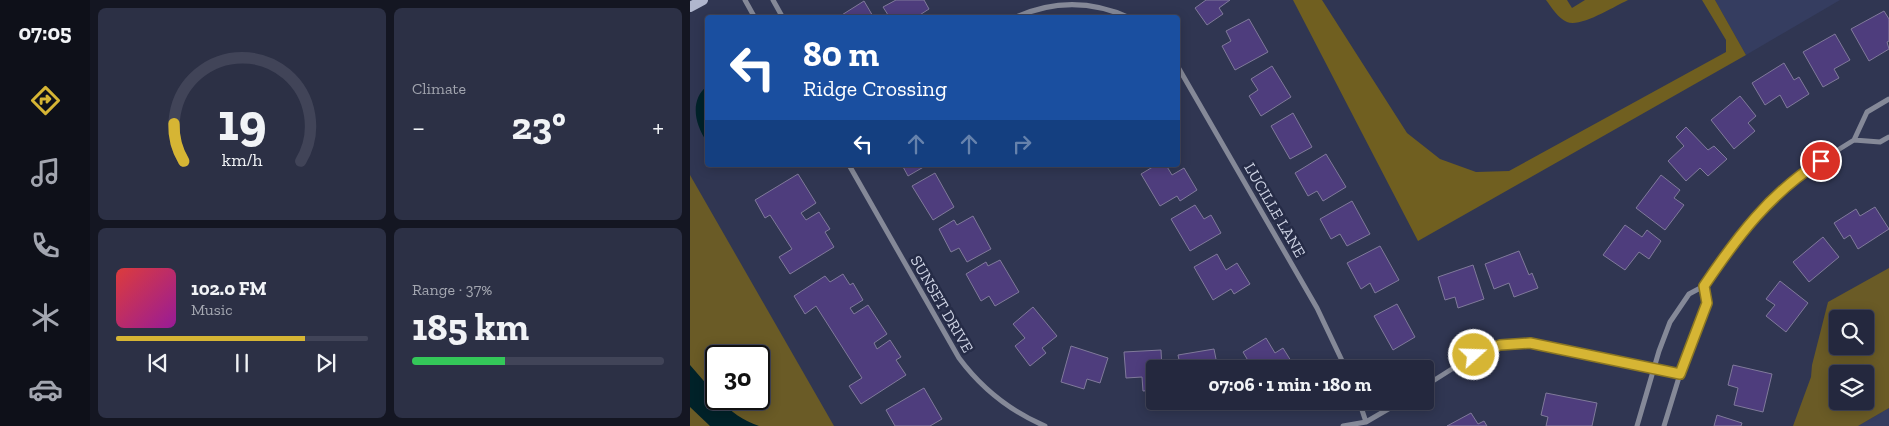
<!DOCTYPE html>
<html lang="en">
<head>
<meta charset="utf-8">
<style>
  :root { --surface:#24283e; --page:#2c3045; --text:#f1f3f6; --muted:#a3a6b0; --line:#414458; --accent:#d6b534 }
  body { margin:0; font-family:"Zilla Slab",serif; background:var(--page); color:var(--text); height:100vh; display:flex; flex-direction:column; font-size:19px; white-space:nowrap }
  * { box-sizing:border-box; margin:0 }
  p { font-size:16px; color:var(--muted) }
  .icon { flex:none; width:28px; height:28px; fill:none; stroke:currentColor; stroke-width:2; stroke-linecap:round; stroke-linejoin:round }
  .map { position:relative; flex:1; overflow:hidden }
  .details { display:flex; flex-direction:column; gap:8px; padding:8px; background:#141622; width:600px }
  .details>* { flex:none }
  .top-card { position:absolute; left:15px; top:15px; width:475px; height:152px; border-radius:5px; box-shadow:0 2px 12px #0003,0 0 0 1px var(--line); background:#1a4fa0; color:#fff; overflow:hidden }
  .fabs { position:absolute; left:1139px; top:310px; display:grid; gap:10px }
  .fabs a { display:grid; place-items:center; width:45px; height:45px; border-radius:5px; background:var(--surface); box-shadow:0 2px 12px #0003,0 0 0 1px var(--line); font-size:25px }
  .speed { position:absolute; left:15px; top:345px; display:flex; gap:10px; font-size:25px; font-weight:700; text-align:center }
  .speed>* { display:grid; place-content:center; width:65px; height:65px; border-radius:50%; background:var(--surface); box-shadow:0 2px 12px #0003,0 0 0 1px var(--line); line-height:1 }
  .speed .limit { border:2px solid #111; border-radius:8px; background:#fff; color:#111 }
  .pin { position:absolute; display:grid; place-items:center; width:42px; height:42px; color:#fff; margin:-21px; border:2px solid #fff; border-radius:50%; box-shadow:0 1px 5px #0007 }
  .me { position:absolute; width:55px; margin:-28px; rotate:70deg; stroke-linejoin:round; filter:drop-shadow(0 0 4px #0008) }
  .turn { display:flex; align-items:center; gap:18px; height:105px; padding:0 15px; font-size:22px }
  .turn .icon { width:65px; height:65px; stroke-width:2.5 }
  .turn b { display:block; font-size:35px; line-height:42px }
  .lanes { display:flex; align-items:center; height:48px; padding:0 15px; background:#0003; justify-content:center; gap:25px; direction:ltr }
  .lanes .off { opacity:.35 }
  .big { font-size:38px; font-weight:700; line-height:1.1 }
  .details .card { flex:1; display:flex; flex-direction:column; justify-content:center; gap:8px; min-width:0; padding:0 18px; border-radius:8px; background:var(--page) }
  .details .dial { align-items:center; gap:0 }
  .dial svg { height:130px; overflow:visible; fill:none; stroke:var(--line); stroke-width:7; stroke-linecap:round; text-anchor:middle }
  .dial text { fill:var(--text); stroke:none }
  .song { display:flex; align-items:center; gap:15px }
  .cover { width:60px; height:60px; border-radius:8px; background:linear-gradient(135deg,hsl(0 70% 55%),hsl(300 70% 35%)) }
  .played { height:5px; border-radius:2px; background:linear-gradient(90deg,var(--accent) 75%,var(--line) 75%) }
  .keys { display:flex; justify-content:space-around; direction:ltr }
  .heat { display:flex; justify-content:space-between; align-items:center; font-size:28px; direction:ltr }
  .charge { height:8px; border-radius:4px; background:linear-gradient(90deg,#34c759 37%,var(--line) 0) }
  .details .tiles { flex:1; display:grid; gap:8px; grid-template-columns:repeat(2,1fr) }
  .trip { position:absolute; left:456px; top:360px; width:288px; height:50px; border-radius:5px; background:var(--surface); box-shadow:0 2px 12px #0003,0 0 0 1px var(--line); font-weight:700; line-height:50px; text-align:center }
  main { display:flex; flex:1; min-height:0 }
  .menu { display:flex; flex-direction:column; width:90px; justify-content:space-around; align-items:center; background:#0e1019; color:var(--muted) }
  .menu .icon { width:35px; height:35px }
  .menu .selected { color:var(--accent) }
  .menu b { font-size:22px; color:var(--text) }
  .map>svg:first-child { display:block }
  .built { fill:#353d60 }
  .green { fill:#6a5b26; fill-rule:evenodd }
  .forest { fill:#705f20 }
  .water { fill:#002229 }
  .building { fill:#4e3d7d; stroke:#807a9b }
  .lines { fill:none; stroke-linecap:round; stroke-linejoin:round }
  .minor { stroke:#858998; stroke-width:5 }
  .secondary { stroke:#b0b6ce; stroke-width:10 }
  .route-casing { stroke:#8b7622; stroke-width:12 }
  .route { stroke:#d6b534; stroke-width:9 }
  .labels { text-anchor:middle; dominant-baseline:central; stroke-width:5; stroke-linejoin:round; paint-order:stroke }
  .street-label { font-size:16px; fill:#cdd2e3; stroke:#262c47 }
</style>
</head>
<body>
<main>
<nav class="menu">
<b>07:05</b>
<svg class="icon selected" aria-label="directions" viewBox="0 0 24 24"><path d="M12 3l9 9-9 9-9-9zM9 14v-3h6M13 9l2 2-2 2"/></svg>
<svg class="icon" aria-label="music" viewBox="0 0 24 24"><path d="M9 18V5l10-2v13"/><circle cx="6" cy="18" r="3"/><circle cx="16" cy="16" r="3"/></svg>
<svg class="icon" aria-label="phone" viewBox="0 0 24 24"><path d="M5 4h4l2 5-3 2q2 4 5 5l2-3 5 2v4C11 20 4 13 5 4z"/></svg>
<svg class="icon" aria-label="climate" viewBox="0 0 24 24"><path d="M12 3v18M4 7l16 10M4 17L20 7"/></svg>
<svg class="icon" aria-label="car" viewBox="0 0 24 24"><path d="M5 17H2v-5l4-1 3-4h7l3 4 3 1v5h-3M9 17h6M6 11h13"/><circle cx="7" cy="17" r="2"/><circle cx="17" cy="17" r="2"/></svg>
</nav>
<section class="details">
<div class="tiles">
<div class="card dial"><svg viewBox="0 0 100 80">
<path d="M14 69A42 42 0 1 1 86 69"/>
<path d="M14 69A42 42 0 0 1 8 46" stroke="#d6b534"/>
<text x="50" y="56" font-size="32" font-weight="700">19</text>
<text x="50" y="72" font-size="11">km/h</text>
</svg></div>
<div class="card"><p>Climate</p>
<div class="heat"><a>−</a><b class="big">23°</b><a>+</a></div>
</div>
<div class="card">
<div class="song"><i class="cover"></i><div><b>102.0 FM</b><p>Music</p></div></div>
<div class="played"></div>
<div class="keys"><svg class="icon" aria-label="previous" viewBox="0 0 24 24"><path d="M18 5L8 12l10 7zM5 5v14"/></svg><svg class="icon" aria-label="pause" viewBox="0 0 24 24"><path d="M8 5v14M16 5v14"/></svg><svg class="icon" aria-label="next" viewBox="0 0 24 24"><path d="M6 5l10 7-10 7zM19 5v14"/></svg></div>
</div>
<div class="card"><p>Range · 37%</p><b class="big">185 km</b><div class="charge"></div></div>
</div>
</section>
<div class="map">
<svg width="1199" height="426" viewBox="0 0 1199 426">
  <rect width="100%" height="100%" fill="#303652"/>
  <path class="built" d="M1025,0H1150L1056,55Z
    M1199,408V426H1168Z"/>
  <path class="green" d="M0,175L144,426H0ZM26,356H69V399H26Z
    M1199,268V408L1168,426H1103L1121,377L1122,365L1138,302ZM1148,319H1175V346H1148ZM1148,374H1175V401H1148Z"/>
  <path class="forest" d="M603,0H632L717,133L750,159L786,172L819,171L1036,52V40L1012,0H1025L1056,55L728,241Z
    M856,0H877L882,8L895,0H938C925,6 890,28 877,22C868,18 862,8 856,0Z"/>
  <path class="water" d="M17,86V142C4,123 0,100 17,86Z
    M0,365L26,395V399H30C41,413 53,420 69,426H20L0,407Z"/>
  <path class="building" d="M206,0H234L239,9L225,18H200L193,7Z
    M516,0H540L529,8L533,14L517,25L505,8Z
    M174,1L184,18H147Z
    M1194,11L1199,19V41L1197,42L1199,49L1179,61L1161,29Z
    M559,19L578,52L545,70L532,46L541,41L536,31Z
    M1145,34L1160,60L1144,69L1149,78L1133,87L1113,52Z
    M1094,63L1104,80L1109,77L1119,94L1097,108L1090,95L1075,105L1062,83Z
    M582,66L601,97L571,116L559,96L568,90L561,79Z
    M1050,96L1066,116L1058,123L1065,131L1044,149L1021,120Z
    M603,113L622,147L600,159L581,126Z
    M996,127L1018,150L1024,146L1037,159L1018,176L1010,168L996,181L978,161L994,146L986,137Z
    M636,154L656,187L633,201L627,191L618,196L605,173Z
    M212,165H237L218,176Z
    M466,165H476L482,175L494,168L507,190L490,201L487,196L470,206L451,174Z
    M245,173L264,207L243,220L222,186Z
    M108,174L126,203L111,213L116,220L129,212L140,229L135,232L144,247L100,274L89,257L102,249L80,215L75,218L65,200Z
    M971,175L990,190L984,198L994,205L975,230L946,208Z
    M662,201L680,234L657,246L650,234L641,239L630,219Z
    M505,205L514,219L521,215L531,233L500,251L481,219Z
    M1185,207L1199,229L1168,249L1160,235L1154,239L1144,223L1166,209L1170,216Z
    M283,216L301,249L277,262L269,248L261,252L249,229L264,220L267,225Z
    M935,225L952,237L957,230L971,241L959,259L949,252L935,270L913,255Z
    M1133,237L1149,257L1119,282L1103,262Z
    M690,246L709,280L685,293L680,283L671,289L657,263Z
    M829,251L839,275L842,273L848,288L824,297L819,283L804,289L795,264Z
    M527,254L536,270L547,263L560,284L544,294L541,289L523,300L504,267Z
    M310,260L329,292L305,306L299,296L291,301L276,274L296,262L298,266Z
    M783,265L794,299L768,308L765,297L755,300L748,277Z
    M153,274L160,285L163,283L173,300L160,308L164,314L178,305L197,334L184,343L187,349L200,340L211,357L206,360L216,375L171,404L159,386L172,378L126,306L115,314L104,296L135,276L140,282Z
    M1090,281L1118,303L1096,332L1076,316L1085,305L1076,299Z
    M707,304L725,337L703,350L684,316Z
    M343,307L367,336L352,348L356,353L340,366L325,346L335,338L323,324Z
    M576,338L585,353L593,348L606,369H563L553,352Z
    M381,346L418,358L410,383L397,379L394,389L371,382Z
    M524,349L528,369H491L488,355Z
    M471,350L472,369H465V390L453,391L452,377L436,378L434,352Z
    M1043,365L1082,374L1073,412L1044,405L1048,388L1038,385Z
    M234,388L252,419L240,426H205L196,410Z
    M856,393L907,403L902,426H856L858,417L851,415Z
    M781,413L788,424L794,421L797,426H757Z
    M1027,415L1052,423L1051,426H1024Z"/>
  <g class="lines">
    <path class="minor" d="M55,0L65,18
      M83,0L93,18
      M324,18C363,0 401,0 440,18
      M488,67L627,308L656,369
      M1164,140L1190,142L1199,137
      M159,165L269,358C292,389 320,411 355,426
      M735,386L784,355L796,349L824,343L854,345L990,374
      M669,401L676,422
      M653,426L676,422L712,401
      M947,426L969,351L980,322L999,294L1014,286L1042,244L1078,203L1114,171L1164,140L1177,112L1199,99
      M974,426L990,374L1017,303L1014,286"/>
    <path class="secondary" d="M0,7L13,0"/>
  </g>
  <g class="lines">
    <g class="route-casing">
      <path id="route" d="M784,355L810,345L840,343L990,374L1017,303L1014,286C1047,237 1080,193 1131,161"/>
    </g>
    <use href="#route" class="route"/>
  </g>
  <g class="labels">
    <g class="street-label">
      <text transform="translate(585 210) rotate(60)">LUCILLE LANE</text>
      <text transform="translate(252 304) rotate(60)">SUNSET DRIVE</text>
    </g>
  </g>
</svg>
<div class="fabs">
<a><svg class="icon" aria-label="search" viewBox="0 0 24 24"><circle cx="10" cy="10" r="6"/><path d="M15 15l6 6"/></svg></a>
<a><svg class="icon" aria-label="layers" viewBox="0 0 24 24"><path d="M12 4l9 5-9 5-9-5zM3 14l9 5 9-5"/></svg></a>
</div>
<div class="speed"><div class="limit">30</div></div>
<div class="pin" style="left:1131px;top:161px;background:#d93025"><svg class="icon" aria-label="arrive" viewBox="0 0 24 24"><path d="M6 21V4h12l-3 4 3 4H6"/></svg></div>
<svg class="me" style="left:784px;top:355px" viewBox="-20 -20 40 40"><circle r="17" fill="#d6b534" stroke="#fff" stroke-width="3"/><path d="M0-11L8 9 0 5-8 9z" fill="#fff"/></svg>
<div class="trip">07:06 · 1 min · 180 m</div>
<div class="top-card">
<div class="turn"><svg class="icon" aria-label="left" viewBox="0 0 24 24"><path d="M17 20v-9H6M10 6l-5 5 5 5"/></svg><div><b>80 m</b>Ridge Crossing</div></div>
<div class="lanes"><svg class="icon" aria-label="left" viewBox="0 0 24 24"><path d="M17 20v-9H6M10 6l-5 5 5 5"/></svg><svg class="icon off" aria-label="ahead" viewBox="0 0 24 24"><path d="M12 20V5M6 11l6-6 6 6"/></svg><svg class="icon off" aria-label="ahead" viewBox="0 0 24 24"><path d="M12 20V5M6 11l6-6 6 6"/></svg><svg class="icon off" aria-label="right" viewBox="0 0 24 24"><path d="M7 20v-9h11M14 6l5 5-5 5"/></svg></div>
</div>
</div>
</main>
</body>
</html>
